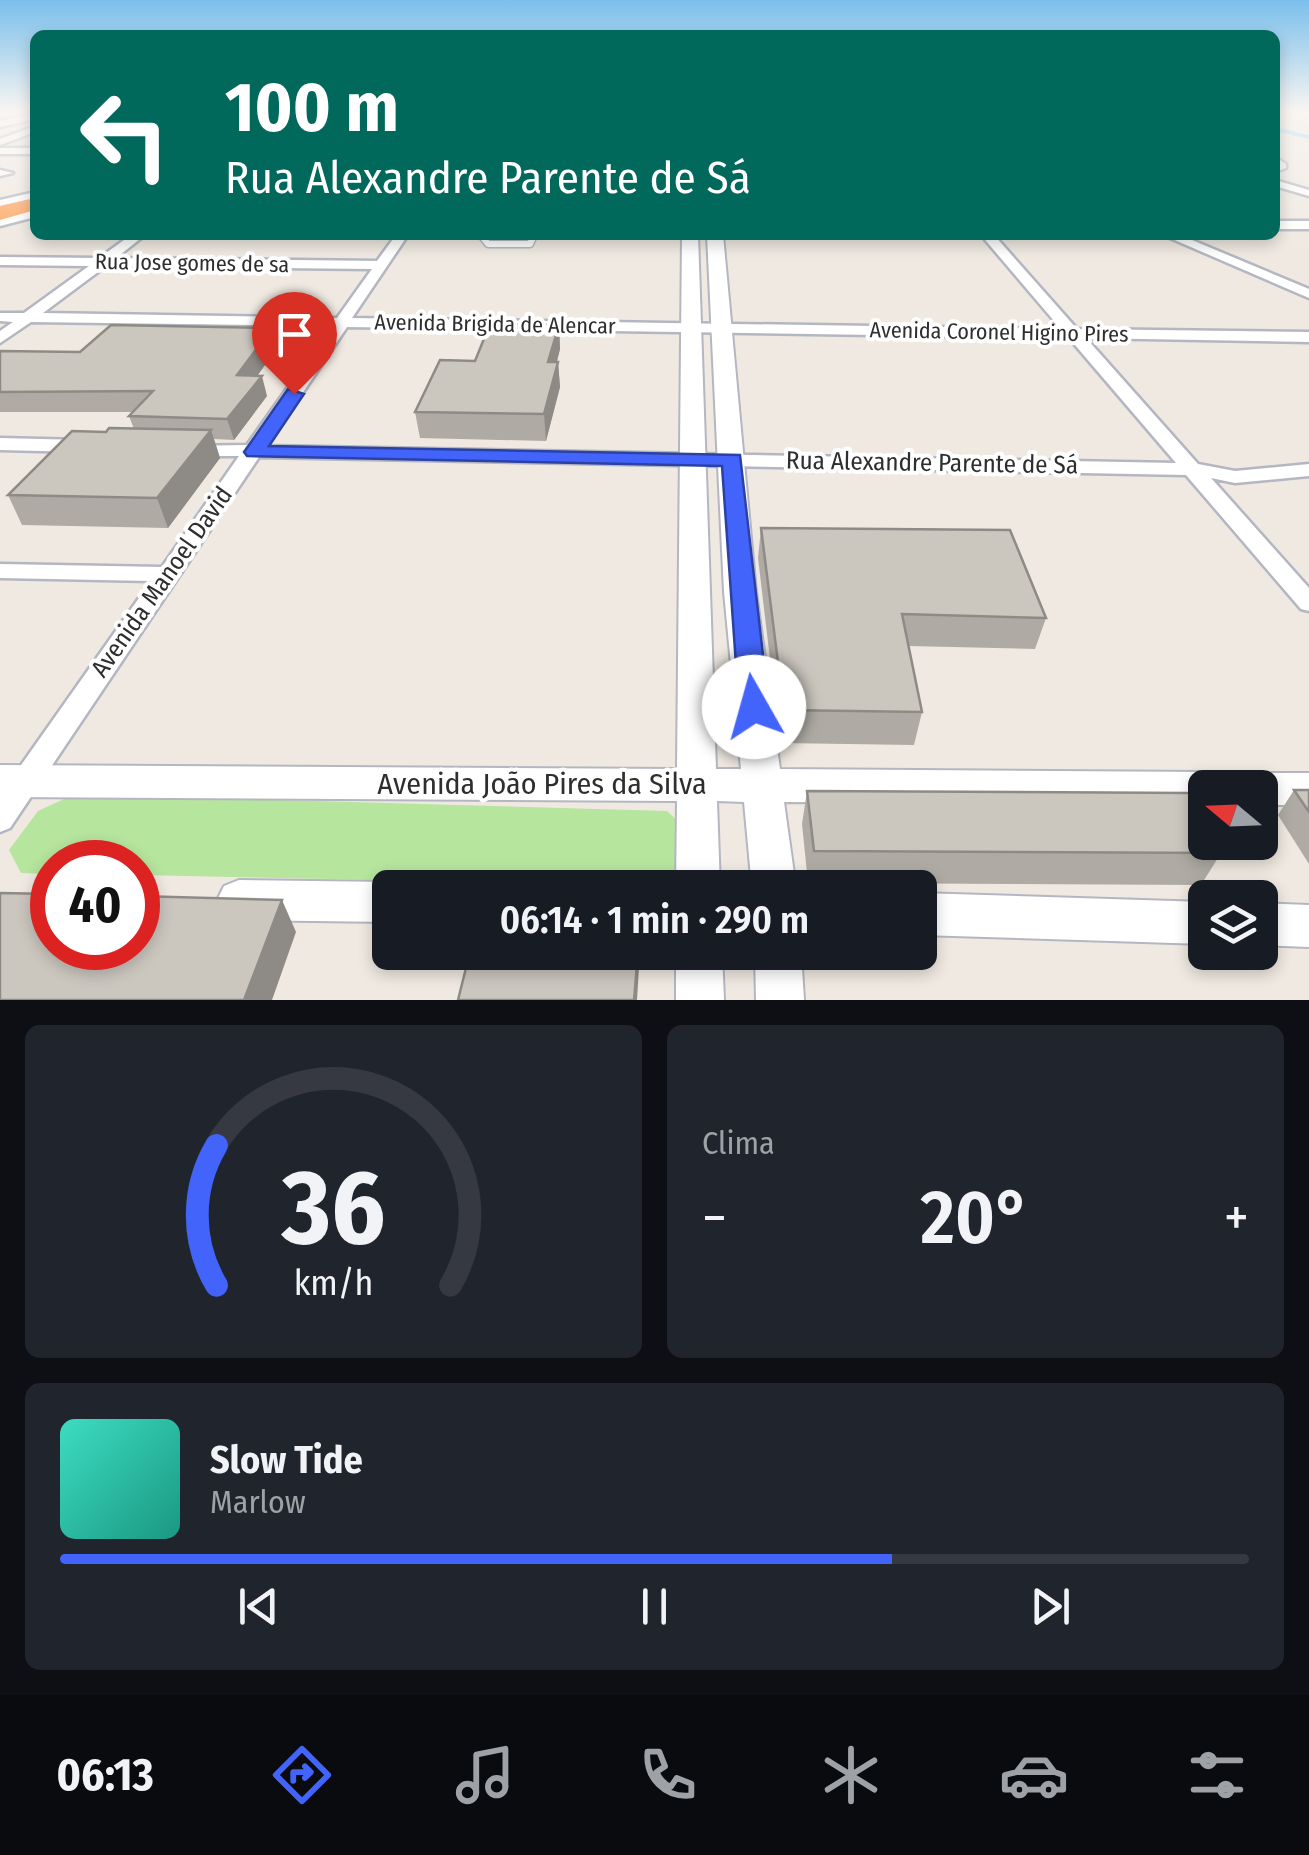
<!DOCTYPE html>
<html lang="pt">
<head>
<meta charset="utf-8">
<style>
  :root { --surface:#171b24; --page:#20242c; --text:#f1f3f6; --muted:#9ea1a6; --line:#363941; --accent:#4264fb }
  body { margin:0; font-family:"Fira Sans Condensed",sans-serif; background:var(--page); color:var(--text); height:100vh; display:flex; flex-direction:column; font-size:38px; white-space:nowrap }
  * { box-sizing:border-box; margin:0 }
  p { font-size:32px; color:var(--muted) }
  .icon { flex:none; width:55px; height:55px; fill:none; stroke:currentColor; stroke-width:2; stroke-linecap:round; stroke-linejoin:round }
  .map { position:relative; height:1000px; overflow:hidden }
  .side { display:flex; flex-direction:column; gap:25px; padding:25px; background:#0d0f14; flex:1 }
  .side>* { flex:none }
  .guide { position:absolute; left:30px; top:30px; width:1250px; height:210px; border-radius:15px; box-shadow:0 5px 15px #0003; background:#00695c; color:#fff; overflow:hidden }
  .needle { width:65px; rotate:289deg }
  .tools { position:absolute; left:1188px; top:770px; display:grid; gap:20px }
  .tools a { display:grid; place-items:center; width:90px; height:90px; border-radius:15px; background:var(--surface); box-shadow:0 5px 15px #0003; font-size:50px }
  .speed { position:absolute; left:30px; top:840px; display:flex; gap:20px; font-size:50px; font-weight:700; text-align:center }
  .speed>* { display:grid; place-content:center; width:130px; height:130px; border-radius:50%; background:var(--surface); box-shadow:0 5px 15px #0003; line-height:1 }
  .speed .limit { border:15px solid #d22; background:#fff; color:#111 }
  .pin { position:absolute; display:grid; place-items:center; width:85px; height:85px; color:#fff; margin:-102px -42px; border-radius:50% 50% 50% 0; rotate:-45deg; box-shadow:0 0 10px #0007 }
  .pin .icon { rotate:45deg }
  .me { position:absolute; width:110px; margin:-55px; rotate:353deg; stroke-linejoin:round; filter:drop-shadow(0 0 8px #0008) }
  .turn { display:flex; align-items:center; gap:35px; height:210px; padding:0 30px; font-size:45px }
  .turn .icon { width:130px; height:130px; stroke-width:2.5 }
  .turn b { display:block; font-size:70px; line-height:85px }
  .big { font-size:75px; font-weight:600; line-height:1.1 }
  .side .tile { flex:1; display:flex; flex-direction:column; justify-content:center; gap:15px; min-width:0; padding:0 35px; border-radius:15px; background:var(--page) }
  .side .dial { align-items:center; gap:0 }
  .dial svg { height:260px; overflow:visible; fill:none; stroke:var(--line); stroke-width:7; stroke-linecap:round; text-anchor:middle }
  .dial text { fill:var(--text); stroke:none }
  .song { display:flex; align-items:center; gap:30px }
  .cover { width:120px; height:120px; border-radius:15px; background:linear-gradient(135deg,hsl(170 70% 55%),hsl(170 70% 35%)) }
  .played { height:10px; border-radius:5px; background:linear-gradient(90deg,var(--accent) 70%,var(--line) 70%) }
  .keys { display:flex; justify-content:space-around; direction:ltr }
  .heat { display:flex; justify-content:space-between; align-items:center; font-size:55px; direction:ltr }
  .side .tiles { flex:1; display:grid; gap:25px; grid-template-columns:1fr 1fr }
  .tile:last-child { grid-column:span 2 }
  .trip { position:absolute; left:372px; top:870px; width:565px; height:100px; border-radius:15px; background:var(--surface); box-shadow:0 5px 15px #0003; font-weight:600; line-height:100px; text-align:center }
  .dock { display:flex; height:160px; justify-content:space-around; align-items:center; background:#090b0e; color:var(--muted) }
  .dock .icon { width:70px; height:70px }
  .dock .current { color:var(--accent) }
  .dock b { font-size:45px; color:var(--text) }
  .map>svg:first-child { display:block }
  .green { fill:#b6e59e }
  .lines { fill:none; stroke-linecap:round; stroke-linejoin:round }
  .stream { stroke:#75cff0; stroke-width:4 }
  .lane-casing { stroke:#b4b7c1; stroke-width:9 }
  .street-casing { stroke:#b4b7c1; stroke-width:5 }
  .secondary-casing { stroke:#b4b7c1; stroke-width:4 }
  .highway-casing { stroke:#c9c9c9; stroke-width:4 }
  .lane { stroke:#fff; stroke-width:6 }
  .street { fill:#fff; fill-rule:evenodd }
  .secondary { fill:#fff; fill-rule:evenodd }
  .highway { fill:#ffa35c; fill-rule:evenodd }
  .wall { fill:#afaba4 }
  .shaded-wall { fill:#8e8b86 }
  .building { fill:#cbc7bf; stroke:#8e8b86; stroke-width:2.5 }
  .route { fill:#4264fb; stroke:#2b41a3; stroke-width:2.5 }
  .labels { text-anchor:middle; dominant-baseline:central; stroke-width:8; stroke-linejoin:round; paint-order:stroke }
  .far-street-label { font-size:22px; fill:#2e2e2e; stroke:#fff }
  .street-label { font-size:25px; fill:#2e2e2e; stroke:#fff }
  .near-street-label { font-size:30px; fill:#2e2e2e; stroke:#fff }
</style>
</head>
<body>
<div class="map">
<svg width="1309" height="1000" viewBox="0 0 1309 1000">
  <rect width="100%" height="100%" fill="#efe9e1"/>
  <path class="green" d="M75,794L667,811L685,828L682,870L662,886L138,875V862H52V874L21,873L9,850L38,811Z"/>
  <g class="lines">
    <path class="stream" d="M1275,129L1309,137"/>
    <g class="lane-casing">
      <path id="lane" d="M481,235L488,244H530L534,235"/>
    </g>
    <g class="street-casing">
      <path id="street" d="M35,113V119L0,127V121Z
        M35,126V132L0,145V139Z
        M0,148H35V154H0Z
        M1275,157L1286,164V168L1275,172Z
        M0,170L13,173L0,176Z
        M1275,180L1309,190V196L1275,186Z
        M35,192V198L0,206V200Z
        M35,210V217L0,226V218Z
        M1275,221H1309V229H1275Z
        M131,235H145L116,258L377,261L396,235H408L352,318L1061,329L981,235H994L1077,329L1309,332V342L1086,338L1198,464L1235,471L1309,464V476L1235,483L1211,478L1309,588V611L1301,609L1186,475L259,457L10,828L0,832V795L151,581L0,578V564L162,567L239,456H192L183,450L185,446L247,445L331,326L31,322L0,343V331L13,322L0,321V313H24L89,266L0,265V257L99,258ZM106,266L372,269L337,318L43,313ZM347,327L1069,338L1176,463L267,446Z
        M1163,235H1180L1309,289V298Z
        M0,438L83,440L92,446L83,452L0,450Z"/>
    </g>
    <g class="secondary-casing">
      <path id="secondary" d="M682,235H698L716,769H741L724,592L707,235H723L756,592L780,769L1205,772L1219,776L1224,788H1205V804L784,802L796,888H752L744,802L717,801L720,888H676L677,801L0,797V765L677,769Z
        M1260,773H1309V805H1260V788H1241L1246,777Z
        M239,880L390,882L405,888H390V922L239,920L224,914L217,900L224,886Z
        M920,893L1205,902V944L920,935Z
        M1260,903L1309,905V947L1260,945Z
        M676,952H722L724,1000H676Z
        M755,952H801L804,1000H756Z"/>
    </g>
    <g class="highway-casing">
      <path id="highway" d="M35,198V210L0,220V206Z"/>
    </g>
    <use href="#lane" class="lane"/>
    <use href="#street" class="street"/>
    <use href="#secondary" class="secondary"/>
    <use href="#highway" class="highway"/>
  </g>
  <path class="wall" d="M559,325L560,349L557,362H558L560,387L546,441L420,438L415,412L475,361Z
    M272,328L277,348L257,376L267,396L234,440L214,439L220,458L168,528L22,525L8,495L106,432L134,429L129,416L133,412H0V351L80,352Z
    M761,528L1046,618L1035,649L908,646L922,712L914,745L780,743L758,558Z
    M1294,790H1309V864L1278,815Z
    M807,791L1221,853L1201,885L808,883L802,824Z"/>
  <path class="shaded-wall" d="M559,325L560,349L550,387L548,362Z
    M272,328L277,348L243,396L237,375Z
    M558,362L560,387L546,441L544,414Z
    M262,376L267,396L234,440L227,419Z
    M211,430L220,458L168,528L157,498Z
    M282,900L296,932L272,1000H244Z
    M638,952H640L637,1000H634Z"/>
  <path class="building" d="M490,324L559,325L548,362H558L544,414L415,412L440,360L475,361Z
    M111,325L272,328L237,375L262,376L227,419L129,416L153,391L0,392V351L80,352Z
    M109,428L211,430L157,498L8,495L72,431L106,432Z
    M761,528L1010,530L1046,618L902,614L922,712L784,710Z
    M1294,790H1309V812Z
    M807,791L1191,793L1205,821V842H1216L1221,853L814,851Z
    M0,893L52,894V948H138V896L282,900L244,1000H0Z
    M470,952H638L634,1000H458Z"/>
  <linearGradient id="sky" x2="0" y2="1"><stop stop-color="#7abfeb"/><stop offset="0.44" stop-color="#f8f5f2"/><stop offset="1" stop-color="#f8f5f2" stop-opacity="0"/></linearGradient>
  <rect width="1309" height="252" fill="url(#sky)"/>
  <path class="route" d="M288,389L304,394L269,446L740,455L769,707L764,715H744L739,707L722,466L247,456L244,452Z"/>
  <g class="labels">
    <g class="far-street-label">
      <text transform="translate(192 263) rotate(1)">Rua Jose gomes de sa</text>
      <text transform="translate(495 324) rotate(1)">Avenida Brigida de Alencar</text>
      <text transform="translate(999 332) rotate(1)">Avenida Coronel Higino Pires</text>
    </g>
    <g class="street-label">
      <text transform="translate(932 463) rotate(1)">Rua Alexandre Parente de Sá</text>
      <text transform="translate(162 582) rotate(-55)">Avenida Manoel David</text>
    </g>
    <g class="near-street-label">
      <text x="542" y="784">Avenida João Pires da Silva</text>
    </g>
  </g>
</svg>
<div class="tools">
<a><svg class="needle" viewBox="-14 -14 28 28"><path d="M0-13l5 13h-10z" fill="#e53935"/><path d="M0 13l5-13h-10z" fill="#9ea1a6"/></svg></a>
<a><svg class="icon" aria-label="layers" viewBox="0 0 24 24"><path d="M12 4l9 5-9 5-9-5zM3 14l9 5 9-5"/></svg></a>
</div>
<div class="speed"><div class="limit">40</div></div>
<div class="pin" style="left:294px;top:394px;background:#d93025"><svg class="icon" aria-label="arrive" viewBox="0 0 24 24"><path d="M6 21V4h12l-3 4 3 4H6"/></svg></div>
<svg class="me" style="left:754px;top:707px" viewBox="-20 -20 40 40"><circle r="19" fill="#fff"/><path d="M0-13L10 11 0 6-10 11z" fill="#4264fb"/></svg>
<div class="trip">06:14 · 1 min · 290 m</div>
<div class="guide">
<div class="turn"><svg class="icon" aria-label="left" viewBox="0 0 24 24"><path d="M17 20v-9H6M10 6l-5 5 5 5"/></svg><div><b>100 m</b>Rua Alexandre Parente de Sá</div></div>
</div>
</div>
<section class="side">
<div class="tiles">
<div class="tile dial"><svg viewBox="0 0 100 80">
<path d="M14 69A42 42 0 1 1 86 69"/>
<path d="M14 69A42 42 0 0 1 14 26" stroke="#4264fb"/>
<text x="50" y="56" font-size="32" font-weight="700">36</text>
<text x="50" y="72" font-size="11">km/h</text>
</svg></div>
<div class="tile"><p>Clima</p>
<div class="heat"><a>−</a><b class="big">20°</b><a>+</a></div>
</div>
<div class="tile">
<div class="song"><i class="cover"></i><div><b>Slow Tide</b><p>Marlow</p></div></div>
<div class="played"></div>
<div class="keys"><svg class="icon" aria-label="previous" viewBox="0 0 24 24"><path d="M18 5L8 12l10 7zM5 5v14"/></svg><svg class="icon" aria-label="pause" viewBox="0 0 24 24"><path d="M8 5v14M16 5v14"/></svg><svg class="icon" aria-label="next" viewBox="0 0 24 24"><path d="M6 5l10 7-10 7zM19 5v14"/></svg></div>
</div>
</div>
</section>
<nav class="dock">
<b>06:13</b>
<svg class="icon current" aria-label="directions" viewBox="0 0 24 24"><path d="M12 3l9 9-9 9-9-9zM9 14v-3h6M13 9l2 2-2 2"/></svg>
<svg class="icon" aria-label="music" viewBox="0 0 24 24"><path d="M9 18V5l10-2v13"/><circle cx="6" cy="18" r="3"/><circle cx="16" cy="16" r="3"/></svg>
<svg class="icon" aria-label="phone" viewBox="0 0 24 24"><path d="M5 4h4l2 5-3 2q2 4 5 5l2-3 5 2v4C11 20 4 13 5 4z"/></svg>
<svg class="icon" aria-label="climate" viewBox="0 0 24 24"><path d="M12 3v18M4 7l16 10M4 17L20 7"/></svg>
<svg class="icon" aria-label="car" viewBox="0 0 24 24"><path d="M5 17H2v-5l4-1 3-4h7l3 4 3 1v5h-3M9 17h6M6 11h13"/><circle cx="7" cy="17" r="2"/><circle cx="17" cy="17" r="2"/></svg>
<svg class="icon" aria-label="filters" viewBox="0 0 24 24"><path d="M4 7h16M4 17h16"/><circle cx="9" cy="7" r="2"/><circle cx="15" cy="17" r="2"/></svg>
</nav>
</body>
</html>
